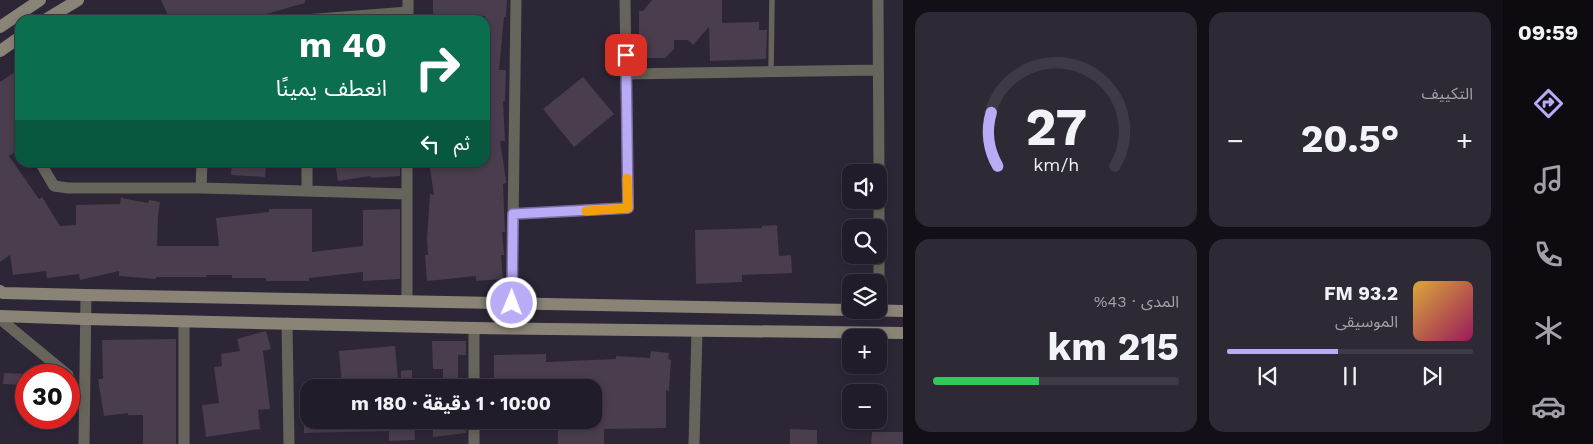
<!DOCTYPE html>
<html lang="ar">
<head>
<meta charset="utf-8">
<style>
  :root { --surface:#211c29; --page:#2d2935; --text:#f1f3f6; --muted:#a2a1a8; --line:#3e3a46; --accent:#bbaaf6 }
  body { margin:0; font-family:"Work Sans","Noto Sans Arabic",sans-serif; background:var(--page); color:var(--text); direction:rtl; height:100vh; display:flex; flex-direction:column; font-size:19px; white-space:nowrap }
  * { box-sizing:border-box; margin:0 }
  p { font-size:16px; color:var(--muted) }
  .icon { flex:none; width:28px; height:28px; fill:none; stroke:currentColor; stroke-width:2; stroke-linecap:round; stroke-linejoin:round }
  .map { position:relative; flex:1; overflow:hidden; direction:ltr }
  .panel { display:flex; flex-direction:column; gap:12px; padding:12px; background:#120f17; width:600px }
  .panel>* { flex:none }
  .guide { position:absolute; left:15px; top:15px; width:475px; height:152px; border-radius:15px; box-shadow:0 2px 8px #0003,0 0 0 1px var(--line); direction:rtl; background:#0b6e4f; color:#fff; overflow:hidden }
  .buttons { position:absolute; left:842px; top:164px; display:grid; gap:10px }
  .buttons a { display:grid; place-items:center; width:45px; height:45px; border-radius:10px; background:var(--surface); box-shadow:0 2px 8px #0003,0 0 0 1px var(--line); font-size:25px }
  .speed { position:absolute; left:15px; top:364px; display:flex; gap:10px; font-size:25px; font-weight:700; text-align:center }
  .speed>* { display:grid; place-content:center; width:65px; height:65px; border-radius:50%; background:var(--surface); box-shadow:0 2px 8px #0003,0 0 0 1px var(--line); line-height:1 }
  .speed .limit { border:8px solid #d22; background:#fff; color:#111 }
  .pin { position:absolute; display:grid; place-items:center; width:42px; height:42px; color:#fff; margin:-21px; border-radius:10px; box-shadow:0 2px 8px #0006 }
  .me { position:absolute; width:55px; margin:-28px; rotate:1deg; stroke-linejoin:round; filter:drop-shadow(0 0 4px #0008) }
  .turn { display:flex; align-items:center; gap:18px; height:105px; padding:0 20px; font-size:22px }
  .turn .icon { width:65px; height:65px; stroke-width:2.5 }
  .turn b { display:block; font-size:35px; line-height:42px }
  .then { display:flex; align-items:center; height:48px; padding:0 20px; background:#0003; gap:10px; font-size:19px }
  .big { font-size:38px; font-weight:700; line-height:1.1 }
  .panel .card { flex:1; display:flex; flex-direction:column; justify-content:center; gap:8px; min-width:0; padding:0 18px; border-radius:15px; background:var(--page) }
  .panel .dial { align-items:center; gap:0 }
  .dial svg { height:130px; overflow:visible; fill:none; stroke:var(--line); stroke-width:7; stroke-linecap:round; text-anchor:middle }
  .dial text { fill:var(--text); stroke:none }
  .song { display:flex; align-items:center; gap:15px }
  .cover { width:60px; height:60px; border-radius:8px; background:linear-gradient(135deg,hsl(40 70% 55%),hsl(330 70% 35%)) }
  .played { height:5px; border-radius:2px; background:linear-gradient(90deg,var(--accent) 45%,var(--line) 45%) }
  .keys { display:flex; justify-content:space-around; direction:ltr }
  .heat { display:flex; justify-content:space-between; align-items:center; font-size:28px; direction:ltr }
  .charge { height:8px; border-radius:4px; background:linear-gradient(90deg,#34c759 43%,var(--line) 0) }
  .panel .tiles { flex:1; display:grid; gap:12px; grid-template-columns:repeat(2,1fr) }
  .trip { position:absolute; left:300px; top:379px; width:302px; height:50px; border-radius:15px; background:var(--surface); box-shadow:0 2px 8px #0003,0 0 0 1px var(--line); font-weight:700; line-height:50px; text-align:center; direction:rtl }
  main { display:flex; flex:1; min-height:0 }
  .tabs { display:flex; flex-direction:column; width:90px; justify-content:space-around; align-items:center; background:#0d0b10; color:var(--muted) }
  .tabs .icon { width:35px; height:35px }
  .tabs .active { color:var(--accent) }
  .tabs b { font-size:22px; color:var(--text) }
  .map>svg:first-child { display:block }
  .building { fill:#4a3d4d }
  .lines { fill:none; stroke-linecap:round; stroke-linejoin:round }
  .lane { stroke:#67645b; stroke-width:5.5 }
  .street { stroke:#67645b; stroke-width:11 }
  .secondary { stroke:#898476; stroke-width:12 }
  .route-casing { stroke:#7a6ea0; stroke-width:12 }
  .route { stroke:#bbaaf6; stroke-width:9 }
  .slow { stroke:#f59e0b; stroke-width:9 }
</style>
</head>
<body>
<main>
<nav class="tabs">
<b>09:59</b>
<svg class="icon active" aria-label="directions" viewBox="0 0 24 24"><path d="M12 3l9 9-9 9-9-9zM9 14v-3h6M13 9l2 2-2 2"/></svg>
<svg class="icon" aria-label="music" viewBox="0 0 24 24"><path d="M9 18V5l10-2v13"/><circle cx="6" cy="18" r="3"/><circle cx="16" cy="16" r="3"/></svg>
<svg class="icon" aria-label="phone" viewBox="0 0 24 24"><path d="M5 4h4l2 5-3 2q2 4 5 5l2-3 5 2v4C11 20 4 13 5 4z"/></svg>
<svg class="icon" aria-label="climate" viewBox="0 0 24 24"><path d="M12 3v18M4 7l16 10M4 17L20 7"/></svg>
<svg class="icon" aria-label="car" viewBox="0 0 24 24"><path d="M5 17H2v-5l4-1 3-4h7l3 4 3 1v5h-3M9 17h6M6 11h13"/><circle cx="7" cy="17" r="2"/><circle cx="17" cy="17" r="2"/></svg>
</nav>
<section class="panel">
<div class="tiles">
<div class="card"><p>التكييف</p>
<div class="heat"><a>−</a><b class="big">20.5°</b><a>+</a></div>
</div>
<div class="card dial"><svg viewBox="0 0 100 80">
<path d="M14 69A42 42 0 1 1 86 69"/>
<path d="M14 69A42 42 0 0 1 10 36" stroke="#bbaaf6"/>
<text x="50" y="56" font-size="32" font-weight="700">27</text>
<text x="50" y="72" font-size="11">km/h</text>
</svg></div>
<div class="card">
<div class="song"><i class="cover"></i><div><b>93.2 FM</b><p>الموسيقى</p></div></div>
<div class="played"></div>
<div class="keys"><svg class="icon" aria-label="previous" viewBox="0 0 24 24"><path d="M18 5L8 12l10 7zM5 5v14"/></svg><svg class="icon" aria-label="pause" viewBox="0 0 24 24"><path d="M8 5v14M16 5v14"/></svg><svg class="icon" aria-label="next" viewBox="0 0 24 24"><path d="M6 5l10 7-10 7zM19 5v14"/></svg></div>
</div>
<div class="card"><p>المدى · 43%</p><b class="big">215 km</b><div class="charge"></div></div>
</div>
</section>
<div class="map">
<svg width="903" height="444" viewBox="0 0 903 444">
  <rect width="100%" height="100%" fill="#2c2637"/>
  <path class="building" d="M161,0H305V3L266,14L268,20H170Z
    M433,0H507L506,17H504L499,70H506L505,101H503L505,141H500L506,180V183L503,184L505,232H502L504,255H501L503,279L476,281V276L427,281L425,255H428L427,239L430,194L434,195L429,162H485V16H473V15L433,17Z
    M652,0H722V23L759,22V30H767L766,59L710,61L709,27L693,45L688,40H674V49L665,58H639V11H643Z
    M15,72L20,80V149L9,156L39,199L42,197L60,226L76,225V205L120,204L121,198L148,203L149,200L160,202L158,216L157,246H219L216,218L269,212V209H312V252L363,246V210L400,209V279L363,281V272L309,278V281H266V278H232V275H206V277H156V279L119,276V271L80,280L79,274L47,278L46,271L13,275L10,255L0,262V82Z
    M583,77L614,114L574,147L543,109Z
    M232,162L266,163L265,177L231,175Z
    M335,162H400V176L371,178L370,176L338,181Z
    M777,225L779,256L791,255L792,273L742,275V282L696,284L695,230L762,228V226Z
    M266,331L271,349L263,351L270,409L258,410L260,429L206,437L202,405L219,403L214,367L222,366L221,354L240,351L237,339Z
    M176,339V444H143V415H128V413L104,416L98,379H103L102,340Z
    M432,341H466V355H458V379L443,380V369H433Z
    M395,346L398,380L342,386L339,351Z
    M651,351L669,353L668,359L671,360L669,391L666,390V428L604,429V444H558V420H594V388H494V355L546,354V362L616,359V356L650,358Z
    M412,370V382H401V371Z
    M4,373L26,374V385L3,384Z
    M304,420H414L415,440L389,441V431L304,433Z
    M433,420H465L466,433L433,437Z
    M790,429L817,430V444H790Z
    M872,432H903V444H871Z"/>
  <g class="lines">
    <path class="lane" d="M771,72L772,0"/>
    <path class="street" d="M878,0L879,172
      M305,20L408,12
      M408,20V0
      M626,74L878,70
      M40,162L54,186L68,188H201L407,194
      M307,162V191
      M201,188L202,162
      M879,200V310
      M513,214L628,208L625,0
      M407,300V162
      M512,303L516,0
      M0,319L68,375
      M184,321V444
      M287,323L289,444
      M474,328V388
      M474,420V444
      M84,444L86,295
      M694,444L697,331"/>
    <path class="secondary" d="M45,20L78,0
      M0,27L40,0
      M0,51L20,37
      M0,291L3,293L86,295L851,310
      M861,310L903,311
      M0,316L85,319L474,328L903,333"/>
  </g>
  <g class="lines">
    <g class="route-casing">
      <path id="route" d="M512,303L513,214L628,208L626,55"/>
    </g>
    <use href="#route" class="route"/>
    <path class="slow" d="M586,211L628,208L627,178"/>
  </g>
</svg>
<div class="buttons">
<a><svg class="icon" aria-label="sound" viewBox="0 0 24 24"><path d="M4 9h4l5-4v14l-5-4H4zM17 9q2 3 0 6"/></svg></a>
<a><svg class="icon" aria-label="search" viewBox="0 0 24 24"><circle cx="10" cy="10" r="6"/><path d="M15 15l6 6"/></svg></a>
<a><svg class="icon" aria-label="layers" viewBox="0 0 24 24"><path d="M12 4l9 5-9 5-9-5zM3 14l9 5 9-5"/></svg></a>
<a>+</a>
<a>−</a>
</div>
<div class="speed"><div class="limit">30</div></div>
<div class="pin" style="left:626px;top:55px;background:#d93025"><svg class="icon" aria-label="arrive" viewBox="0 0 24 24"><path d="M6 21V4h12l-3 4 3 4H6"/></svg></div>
<svg class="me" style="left:512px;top:303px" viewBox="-20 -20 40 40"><circle r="17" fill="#bbaaf6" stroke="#fff" stroke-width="3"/><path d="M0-11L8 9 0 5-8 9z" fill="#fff"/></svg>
<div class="trip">10:00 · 1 دقيقة · 180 m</div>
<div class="guide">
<div class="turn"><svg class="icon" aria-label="right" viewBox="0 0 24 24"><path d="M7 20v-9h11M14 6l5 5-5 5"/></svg><div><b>40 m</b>انعطف يمينًا</div></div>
<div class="then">ثم<svg class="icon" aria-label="left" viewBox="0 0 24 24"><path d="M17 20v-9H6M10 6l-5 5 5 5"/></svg></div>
</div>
</div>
</main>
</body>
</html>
